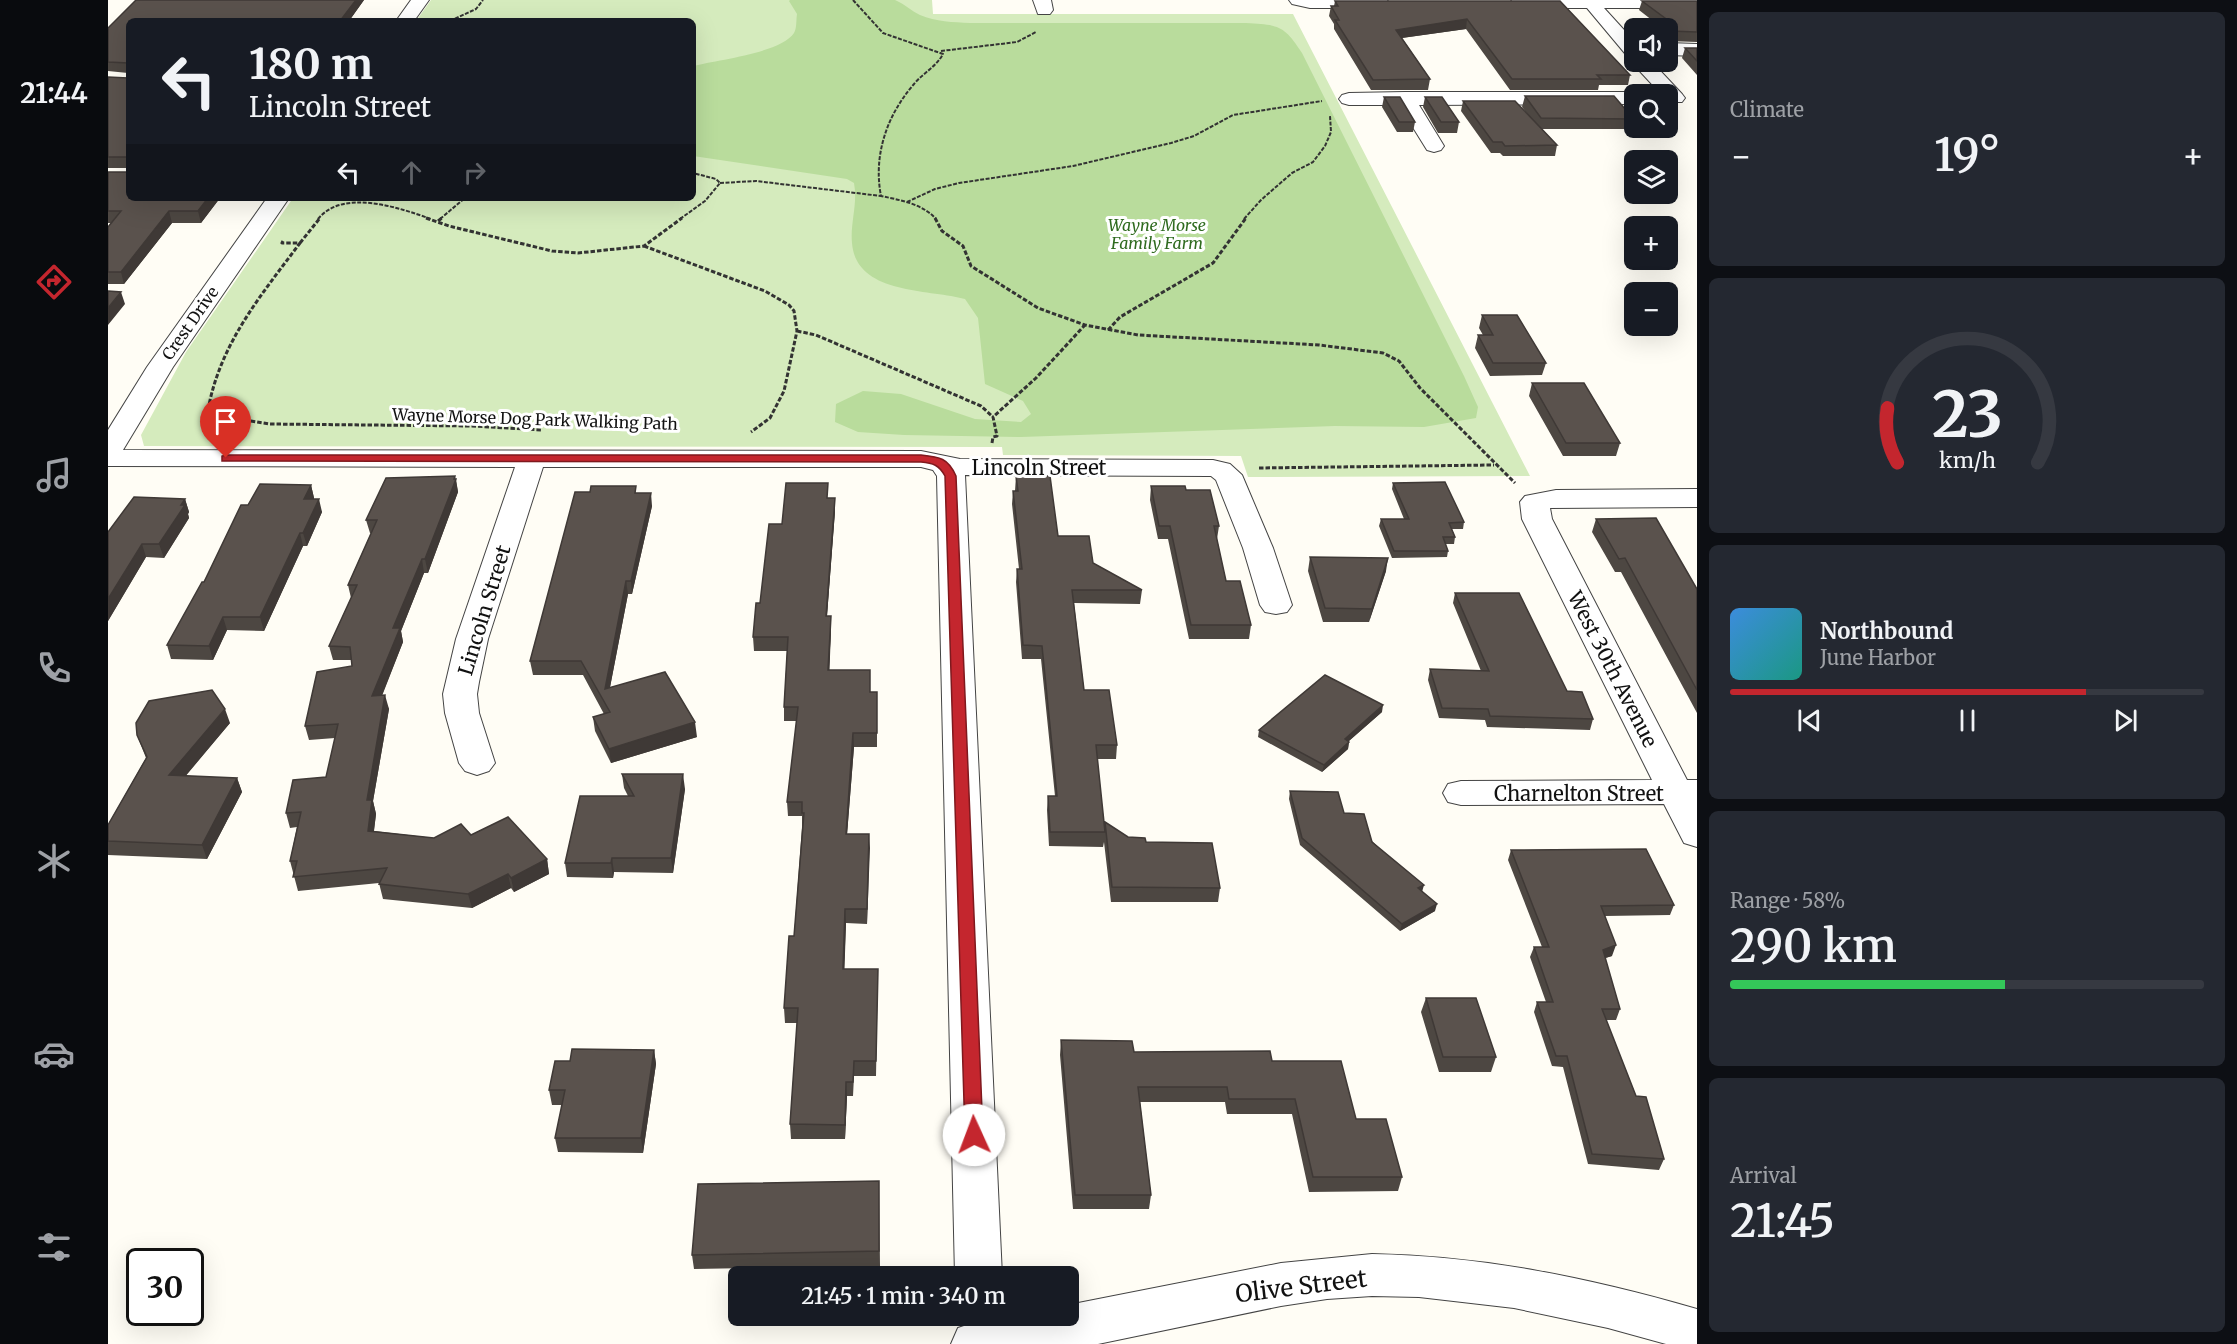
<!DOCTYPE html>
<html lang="en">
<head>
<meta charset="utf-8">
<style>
  :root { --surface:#171b24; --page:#242831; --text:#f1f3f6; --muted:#9ea1a6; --line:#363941; --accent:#c4262e }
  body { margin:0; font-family:Merriweather,serif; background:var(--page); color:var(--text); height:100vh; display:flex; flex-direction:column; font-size:22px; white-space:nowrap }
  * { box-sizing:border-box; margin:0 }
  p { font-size:20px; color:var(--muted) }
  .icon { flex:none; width:33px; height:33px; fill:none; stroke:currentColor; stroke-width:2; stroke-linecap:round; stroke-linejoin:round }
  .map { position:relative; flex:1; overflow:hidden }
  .side { display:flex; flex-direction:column; gap:12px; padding:12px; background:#0d0f14; width:540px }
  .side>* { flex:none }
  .banner { position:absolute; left:18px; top:18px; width:570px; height:183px; border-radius:9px; box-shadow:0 6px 24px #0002; background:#171b24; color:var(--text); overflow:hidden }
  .tools { position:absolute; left:1516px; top:18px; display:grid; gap:12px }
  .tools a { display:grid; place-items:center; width:54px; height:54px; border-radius:9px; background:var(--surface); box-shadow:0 6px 24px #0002; font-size:30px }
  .speed { position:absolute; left:18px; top:1248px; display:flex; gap:12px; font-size:30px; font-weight:700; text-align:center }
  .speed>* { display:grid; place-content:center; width:78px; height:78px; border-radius:50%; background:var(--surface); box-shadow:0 6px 24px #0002; line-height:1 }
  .speed .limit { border:3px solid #111; border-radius:9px; background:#fff; color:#111 }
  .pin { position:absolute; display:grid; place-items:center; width:51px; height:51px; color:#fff; margin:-62px -26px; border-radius:50% 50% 50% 0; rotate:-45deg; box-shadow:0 0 6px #0007 }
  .pin .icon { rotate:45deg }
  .me { position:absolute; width:66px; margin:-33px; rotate:358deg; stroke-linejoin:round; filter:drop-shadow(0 0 4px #0008) }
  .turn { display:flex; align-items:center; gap:21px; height:126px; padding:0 24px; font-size:27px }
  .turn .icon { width:78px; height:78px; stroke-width:2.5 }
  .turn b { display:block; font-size:42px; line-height:51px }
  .lanes { display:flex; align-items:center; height:57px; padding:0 24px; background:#0003; justify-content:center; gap:30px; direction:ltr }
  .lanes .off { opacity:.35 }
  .big { font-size:45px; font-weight:600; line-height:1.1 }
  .side .widget { flex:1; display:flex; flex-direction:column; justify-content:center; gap:9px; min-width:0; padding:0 21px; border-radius:9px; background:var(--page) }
  .side .dial { align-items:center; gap:0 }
  .dial svg { height:156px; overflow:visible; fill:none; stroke:var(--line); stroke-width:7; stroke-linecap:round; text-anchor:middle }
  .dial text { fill:var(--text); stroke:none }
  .song { display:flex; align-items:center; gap:18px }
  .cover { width:72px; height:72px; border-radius:9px; background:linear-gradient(135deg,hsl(210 70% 55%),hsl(170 70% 35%)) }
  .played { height:6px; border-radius:3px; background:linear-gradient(90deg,var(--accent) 75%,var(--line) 75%) }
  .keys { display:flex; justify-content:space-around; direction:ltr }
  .heat { display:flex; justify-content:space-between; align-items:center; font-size:33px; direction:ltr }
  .charge { height:9px; border-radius:4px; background:linear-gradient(90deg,#34c759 58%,var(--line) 0) }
  .trip { position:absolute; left:620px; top:1266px; width:351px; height:60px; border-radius:9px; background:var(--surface); box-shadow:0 6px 24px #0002; font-weight:600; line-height:60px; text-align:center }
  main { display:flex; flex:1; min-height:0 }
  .dock { display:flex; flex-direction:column; width:108px; justify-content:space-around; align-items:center; background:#090b0e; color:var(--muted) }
  .dock .icon { width:42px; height:42px }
  .dock .selected { color:var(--accent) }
  .dock b { font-size:27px; color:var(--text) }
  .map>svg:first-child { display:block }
  .green { fill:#d5ebbd }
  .forest { fill:#b9dc9c }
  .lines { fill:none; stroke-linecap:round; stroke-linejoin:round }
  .minor-casing { stroke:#444; stroke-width:2 }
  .path-far1 { stroke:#333; stroke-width:2; stroke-dasharray:4 1.5; stroke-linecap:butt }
  .path { stroke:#333; stroke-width:3; stroke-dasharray:4.5 2; stroke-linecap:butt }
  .minor { fill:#fff; fill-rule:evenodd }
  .wall { fill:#4d4742 }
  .shaded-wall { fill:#3f3936 }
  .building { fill:#5a524d; stroke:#3f3936; stroke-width:1.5 }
  .route { fill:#c4262e; stroke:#7f191e; stroke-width:1.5 }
  .labels { text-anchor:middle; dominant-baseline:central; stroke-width:6; stroke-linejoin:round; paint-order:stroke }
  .far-park-label { font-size:16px; font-style:italic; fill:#2f6b1f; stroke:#fff }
  .far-street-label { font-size:16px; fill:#111; stroke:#fff }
  .street-label { font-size:20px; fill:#111; stroke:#fff }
  .near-street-label { font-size:24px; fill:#111; stroke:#fff }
</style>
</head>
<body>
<main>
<nav class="dock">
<b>21:44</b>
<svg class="icon selected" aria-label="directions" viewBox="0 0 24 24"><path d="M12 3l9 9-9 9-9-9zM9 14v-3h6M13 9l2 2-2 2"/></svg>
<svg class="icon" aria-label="music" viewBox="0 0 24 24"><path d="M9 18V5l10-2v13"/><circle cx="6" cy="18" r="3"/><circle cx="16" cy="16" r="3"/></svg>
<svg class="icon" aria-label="phone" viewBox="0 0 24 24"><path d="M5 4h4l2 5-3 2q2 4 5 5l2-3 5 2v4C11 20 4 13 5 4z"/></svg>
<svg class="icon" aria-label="climate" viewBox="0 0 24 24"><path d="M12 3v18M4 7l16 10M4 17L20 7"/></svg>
<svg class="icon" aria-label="car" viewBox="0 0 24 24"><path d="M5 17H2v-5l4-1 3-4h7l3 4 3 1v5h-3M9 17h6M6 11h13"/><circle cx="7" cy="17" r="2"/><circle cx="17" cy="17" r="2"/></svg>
<svg class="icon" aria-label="filters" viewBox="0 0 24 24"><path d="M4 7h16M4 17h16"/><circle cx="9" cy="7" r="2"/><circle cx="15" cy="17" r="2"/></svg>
</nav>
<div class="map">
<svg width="1589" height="1344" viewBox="0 0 1589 1344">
  <rect width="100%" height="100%" fill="#fffdf5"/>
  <path class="green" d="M323,0H824L825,14H1185L1422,476L1140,477L1133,456L895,455L894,447L36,446L33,435L78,352L185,198H585V21H308Z"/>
  <path class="forest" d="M682,0H787C797,4 803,11 812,15C828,22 845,22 862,23H1138C1171,25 1176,25 1194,53L1356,376L1370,407L1368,418L1316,427L1227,426L913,437L796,435L750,432L727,422L728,404L755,391L793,394L867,419L913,422L923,414L915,401L877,384L870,318L857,299C821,289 748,295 744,243C742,223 750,204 746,183L739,179L585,156V66C608,60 673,53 686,33C689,28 688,20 689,14L681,1Z"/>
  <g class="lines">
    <g class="minor-casing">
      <path id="minor" d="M303,0H321L306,21H288Z
        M925,0H943L945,10L942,14H930Z
        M1181,0H1279L1281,3L1278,7L1272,8H1202L1184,4Z
        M1404,0H1589V8H1496L1527,42V59L1520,57L1479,8H1411L1405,7L1402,3Z
        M1560,43L1589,44V56L1560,55Z
        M1527,59V62H1544L1574,94L1577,98L1574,102H1560V94H1553L1527,66L1525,62Z
        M1297,92H1527L1534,94H1527V104L1311,105L1336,146L1333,150L1326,152L1319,150L1291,105H1241L1234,103L1231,99L1234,95L1241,93Z
        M159,198H181L65,367L15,450L813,451L852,459L1105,460L1122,464L1134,475L1165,548L1184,605L1179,612L1168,614L1157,612L1152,605L1135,548L1108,480L1103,476L857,475L894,1276H847L829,476L825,470L813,467H435L380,639L371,682L369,694L371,713L387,763L381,771L369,775L357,771L351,763L337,713L335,694L348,639L407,467L0,466V430L39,367Z
        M1589,489V507L1442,508L1444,519L1579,780H1589V847L1576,843L1556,804L1353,805L1340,802L1335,793L1340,784L1353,781L1544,780L1414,519L1412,502L1417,496L1448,490Z
        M1264,1254C1376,1256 1482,1278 1589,1309V1344H1558L1500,1328L1406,1308L1311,1297L1264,1296L1219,1299L1173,1306L990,1344H843L850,1328C886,1314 922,1316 960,1316V1305L1173,1263Z"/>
    </g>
    <path class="path-far1" d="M745,0L775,33L835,54C828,67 815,73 806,84C779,115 765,155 773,196C792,200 815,204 828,219
      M342,21L368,9L375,0
      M833,51L909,42L928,32
      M612,183L648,181L773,196
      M799,202L827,189L851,183L965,166L1063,143L1086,136L1125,115L1214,101
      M210,219C235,188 292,208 323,219
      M332,219L357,198
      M572,219L597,201L612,183L608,179L585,173
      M1136,219L1153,200L1184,173L1205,162L1217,146L1223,132L1222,116"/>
    <path class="path" d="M318,218L341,226L444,251L470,253L536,246L574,218
      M827,218L834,231L855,246L863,266L930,308L977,325L1030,335L1211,345L1275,353L1291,361L1312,388L1407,483
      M330,221L334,218
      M175,241L174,243H192C154,294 114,341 101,405L119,417L161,424L364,426L433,430
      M192,243L212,218
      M536,246L657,291L681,305L686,311L689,331L676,391L662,418L643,432
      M1000,330L1012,317L1105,263L1138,218
      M689,331L708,335L873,406L885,417
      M884,443L885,437L889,436L885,417L928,378L977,325
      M1151,468L1386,465"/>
    <use href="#minor" class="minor"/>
  </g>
  <path class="wall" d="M28,0H256L241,21H21V198H112L93,223H64L16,284H0V227L4,223H0V172H19V168H0V77L20,78V73L0,71V28Z
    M1227,1H1452L1522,75L1520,85H1491L1490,90H1402L1358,29L1294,38L1322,79L1320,90H1263L1226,29V24L1221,16L1223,6H1226Z
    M1534,1H1589V42L1560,41V28H1553H1554L1531,10Z
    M1577,48H1589V75L1574,58Z
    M1417,96L1523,116L1519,129H1434L1449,145L1447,156H1395L1392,153H1383L1353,111L1355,101L1421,116L1414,107Z
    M1276,97L1307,122L1305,132H1289L1274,107Z
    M1317,97L1351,122L1349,133H1330L1315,107Z
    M1374,315L1438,363L1434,375L1382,376L1367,348L1370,335H1375L1371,328Z
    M1424,383L1512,443L1508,456H1455L1421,396Z
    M908,476L950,536L985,563L1034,590L1032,604L966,603L976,690L1009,745L1008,759H989L996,827L997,822L1020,837L1038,842L1112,888L1110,902H1003L996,842L995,847L941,846L939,810L940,796H947L933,659H914L908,582L909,569H911L904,504L905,491H907Z
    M348,479L350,492L320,573H316L293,631L295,642L274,696L281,709L265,801L268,814L266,831L326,838L363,835L439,859L441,874L406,892L403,888L364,908L275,899L271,883L190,891L182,861L189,827L182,828L178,813L218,777L227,738L201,740L197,726L244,666L243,660H225L221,646L243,598L240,585L263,533H262L258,520Z
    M1285,483L1356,522L1355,529H1344L1347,537L1346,544H1337L1340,551L1339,557L1284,558L1271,526L1273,519H1296L1284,489Z
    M203,485L206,498V499L214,512L199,546H195L156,631L119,630L105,660L63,659L59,645L140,505Z
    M1043,486L1078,490L1111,526L1109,539L1118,581L1143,625L1141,639H1081L1060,539H1050L1042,500Z
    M529,493L544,506L524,594H520L502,687L589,737L503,763L487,731L485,717L496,714L475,675H425L422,661Z
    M720,498L727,511L719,616L723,629L721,670L762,692H769V747H746L739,834H761L759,924L738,923L736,969H770L768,1076H746L745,1096H739L737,1139H683L682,1124L689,1023H677L676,1008L686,936L694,827V816H680L679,802L689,721H676V707L679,651H646L645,637L652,603L674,524Z
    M77,499L81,512L80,514L81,518L56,558L38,557L0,621V532Z
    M1488,519L1589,589V713L1513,572H1507L1484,532Z
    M1202,557L1278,571L1261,622H1215L1200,571Z
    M1347,593L1459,691L1485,719L1482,730L1379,727L1377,720L1331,718L1320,680L1322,669L1373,671L1345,603Z
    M1274,712L1241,741L1240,749L1214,772L1150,737L1151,730Z
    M122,723L77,776L129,778L134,792L99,859L0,855V825L38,758L29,735Z
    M514,774L577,789L565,873L506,872L505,878L459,877L457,863L520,796L516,788Z
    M1182,791L1236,813L1314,891L1327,911L1292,931L1192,845L1181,799Z
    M1403,850L1566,905L1562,915L1497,916L1504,956L1497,958L1512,1009L1508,1020H1498L1528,1096L1556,1159L1551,1170L1480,1164L1455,1067L1444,1066L1426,1012L1429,1002H1438L1422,957L1426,947H1434L1400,860Z
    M1318,998L1388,1057L1383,1072H1331L1313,1012Z
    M953,1040L1026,1052L1164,1061L1248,1119L1294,1177L1290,1191L1201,1192L1184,1114H1119L1117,1102H1032L1043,1195L1041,1209H965L952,1055Z
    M546,1050L548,1064L535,1153L450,1152L447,1138L454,1105H444L441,1090L462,1061Z
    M771,1181L772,1266L586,1269L584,1255Z"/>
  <path class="shaded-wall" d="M248,0H256L241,21H232Z
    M1359,19L1358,29L1286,39L1288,30Z
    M100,198H112L93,223L90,211Z
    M61,211L64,223L16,284L13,272Z
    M13,292L17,304L0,325V308Z
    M347,476L350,492L320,573L317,559Z
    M203,485L206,498L199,512L196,499Z
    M543,493L544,506L524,594L523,581Z
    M727,498V511L718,629V616Z
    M77,499L81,512L80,514L81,518L56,558L51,544Z
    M211,499L214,512L199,546L195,533Z
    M192,533L195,546L156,631L152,617Z
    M34,544L38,557L0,621V599Z
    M1280,558L1278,571L1261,622L1264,609Z
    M314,559L316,573L293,631L295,642L268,710L264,696L285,628Z
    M518,581L520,594L499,703L497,689Z
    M723,616V629L721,684L720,670Z
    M115,617L119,630L105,660L101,646Z
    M277,695L281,709L265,801L268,814L264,845L260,831L259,800Z
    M1275,705L1274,712L1235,746L1237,739Z
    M117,709L122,723L66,790L61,775Z
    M587,722L589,737L503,763L501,749Z
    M745,733L746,747L738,848V834Z
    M1241,742L1240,749L1214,772L1216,765Z
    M575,774L577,789L565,873L563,858Z
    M129,778L134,792L99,859L94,845Z
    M761,834L762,848L759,924V909Z
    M504,858L506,872L505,878L503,863Z
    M439,859L441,874L406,892L403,878Z
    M400,874L403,888L364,908L360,894Z
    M1316,885L1314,892L1310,888Z
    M1329,904L1327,911L1292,931L1294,924Z
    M737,909L738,923L736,984L735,969Z
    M1508,945L1504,956L1491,960L1495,950Z
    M546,1050L548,1064L535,1153L533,1138Z
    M738,1082L739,1096L737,1139V1125Z"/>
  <path class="building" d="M28,0H248L232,21H21V198H100L90,211H61L13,272H0V227L13,211H0V172H19V157H0V77L20,78V63L0,62V28Z
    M1227,1H1452L1522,75H1489L1493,79H1404L1359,19L1288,30L1322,79L1265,80L1227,20H1231L1223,6H1230Z
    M1534,1H1589V32L1561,31L1560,28H1559L1555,24H1565Z
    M1577,48H1589V61Z
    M1417,96H1506L1523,116H1520L1522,119L1433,118Z
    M1276,97H1292L1307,122H1291Z
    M1317,97H1334L1351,122H1333Z
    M1355,101H1407L1449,145L1397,146L1394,142H1385Z
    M0,291L13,292L0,308Z
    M1374,315H1409L1438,363H1385L1370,335H1385Z
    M1424,383H1476L1512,443H1458Z
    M347,476L346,479H348L317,559H314L285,628H292L264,696L277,695L259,800H264L260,831L326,838L353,824L363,835L400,817L439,859L403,878L400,874L360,894L271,884L279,868L185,877L189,861H182L193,812L178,813L185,780L218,777L230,724L197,726L209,672L244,666L242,647L221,646L249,585H240L269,520H258L278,478Z
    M908,476H942L950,536H981L985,563L1034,590H964L976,690H1001L1009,745H988L997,832H942L940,796H949L934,646L915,645L909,569H914L905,491H910Z
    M1337,482L1356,522L1341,523L1347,537H1335L1340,551H1286L1273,519H1301L1285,483Z
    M678,483H720L719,498H727L718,616H723L720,670H762V692H769V733H745L738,834H761L759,909H737L735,969H770L768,1061H746L745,1082H738L737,1125L682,1124L690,1008H676L681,936H686L696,813H694V802H679L690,707H676L680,637H645L648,603H652L661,524H674Z
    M152,484L203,485L196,499H211L195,533H192L152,617H115L101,646L59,645L94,582H96L133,505H140Z
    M483,486H528L527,493H543L523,581H518L497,689L557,672L587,722L501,749L485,717L502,712L473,661H422L467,492H482Z
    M1043,486H1077L1078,490H1102L1111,526H1106L1118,581H1132L1143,625H1083L1062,526H1051Z
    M26,497L77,499L73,505H77L51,544H34L0,599V532Z
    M1548,518L1589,589V690L1517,558L1511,559L1488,519Z
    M1202,557L1280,558L1264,609L1217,608Z
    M1347,593H1411L1459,691L1474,692L1485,719L1382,716L1380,709L1334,708L1322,669L1381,671Z
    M1217,675L1275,705L1237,739L1241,742L1216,765L1151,730Z
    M104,690L117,709L61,775L129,778L94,845L0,841V825L39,757L29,735L28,723L41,701Z
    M514,774H575L563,858H504L503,863H457L472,796H526Z
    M1182,791L1230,792L1236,813L1256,814L1264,842L1316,885L1310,888L1329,904L1294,924L1194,838Z
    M997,822L1020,837L1037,838L1038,842L1104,843L1112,888L1004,887Z
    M1538,849L1566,905L1493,906L1508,945L1495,950L1512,1009H1494L1528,1096L1538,1097L1556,1159L1484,1154L1459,1056H1448L1429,1002H1445L1426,947H1441L1403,850Z
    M1318,998H1368L1388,1057H1335Z
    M953,1040L1024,1041L1026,1052L1162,1051L1164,1061H1233L1248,1119H1278L1294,1177H1205L1187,1099H1121L1119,1087H1030L1043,1195H967Z
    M464,1049L546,1050L533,1138H447L457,1090H441L447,1061H462Z
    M771,1181V1251L584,1255L590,1184Z"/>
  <path class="route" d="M118,455H813C832,457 840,458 848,476L875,1135L872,1141L866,1143L860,1141L857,1135L837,476C831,465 825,463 813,462L114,461V456Z"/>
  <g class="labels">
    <g class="far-park-label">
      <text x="1049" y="225">Wayne Morse<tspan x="1049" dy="18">Family Farm</tspan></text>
    </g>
    <g class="far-street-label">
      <text transform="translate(82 323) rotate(-55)">Crest Drive</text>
      <text transform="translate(427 419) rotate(2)">Wayne Morse Dog Park Walking Path</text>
    </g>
    <g class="street-label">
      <text x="931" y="467">Lincoln Street</text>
      <text transform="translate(376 610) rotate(-73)">Lincoln Street</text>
      <text transform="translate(1505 669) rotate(63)">West 30th Avenue</text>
      <text x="1471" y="793">Charnelton Street</text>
    </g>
    <g class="near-street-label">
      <text transform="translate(1193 1286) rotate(-7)">Olive Street</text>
    </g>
  </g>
</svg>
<div class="tools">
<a><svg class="icon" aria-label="sound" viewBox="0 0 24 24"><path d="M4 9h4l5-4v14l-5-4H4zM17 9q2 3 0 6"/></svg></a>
<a><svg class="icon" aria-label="search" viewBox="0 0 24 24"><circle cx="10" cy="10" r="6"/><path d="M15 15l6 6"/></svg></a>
<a><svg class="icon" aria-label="layers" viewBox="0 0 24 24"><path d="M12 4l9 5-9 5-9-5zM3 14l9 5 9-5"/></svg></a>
<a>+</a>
<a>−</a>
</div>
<div class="speed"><div class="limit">30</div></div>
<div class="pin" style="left:118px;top:458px;background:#d93025"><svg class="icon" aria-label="arrive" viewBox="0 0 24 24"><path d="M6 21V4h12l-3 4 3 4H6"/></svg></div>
<svg class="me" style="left:866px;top:1135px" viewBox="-20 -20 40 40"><circle r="19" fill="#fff"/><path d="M0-13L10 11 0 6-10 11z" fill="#c4262e"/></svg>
<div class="trip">21:45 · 1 min · 340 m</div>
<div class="banner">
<div class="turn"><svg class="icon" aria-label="left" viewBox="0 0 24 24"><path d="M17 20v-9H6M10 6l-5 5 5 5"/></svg><div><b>180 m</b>Lincoln Street</div></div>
<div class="lanes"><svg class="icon" aria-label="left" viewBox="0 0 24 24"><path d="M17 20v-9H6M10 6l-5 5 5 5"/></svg><svg class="icon off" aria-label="ahead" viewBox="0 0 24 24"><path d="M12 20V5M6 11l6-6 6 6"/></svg><svg class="icon off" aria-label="right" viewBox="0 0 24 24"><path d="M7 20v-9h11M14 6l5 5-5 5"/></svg></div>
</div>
</div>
<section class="side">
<div class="widget"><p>Climate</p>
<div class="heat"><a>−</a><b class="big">19°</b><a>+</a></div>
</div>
<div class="widget dial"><svg viewBox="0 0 100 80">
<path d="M14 69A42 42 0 1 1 86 69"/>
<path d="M14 69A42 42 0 0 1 9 41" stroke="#c4262e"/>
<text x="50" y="56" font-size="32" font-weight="700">23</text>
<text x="50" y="72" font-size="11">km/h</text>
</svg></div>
<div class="widget">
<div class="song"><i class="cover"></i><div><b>Northbound</b><p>June Harbor</p></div></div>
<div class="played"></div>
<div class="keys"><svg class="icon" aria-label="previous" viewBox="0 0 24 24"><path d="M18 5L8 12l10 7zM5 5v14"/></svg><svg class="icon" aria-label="pause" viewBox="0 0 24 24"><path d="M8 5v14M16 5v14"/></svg><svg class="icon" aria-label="next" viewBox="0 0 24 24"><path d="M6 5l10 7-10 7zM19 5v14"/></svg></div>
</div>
<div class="widget"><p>Range · 58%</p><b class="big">290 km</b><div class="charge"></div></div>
<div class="widget"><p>Arrival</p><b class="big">21:45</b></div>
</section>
</main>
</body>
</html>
